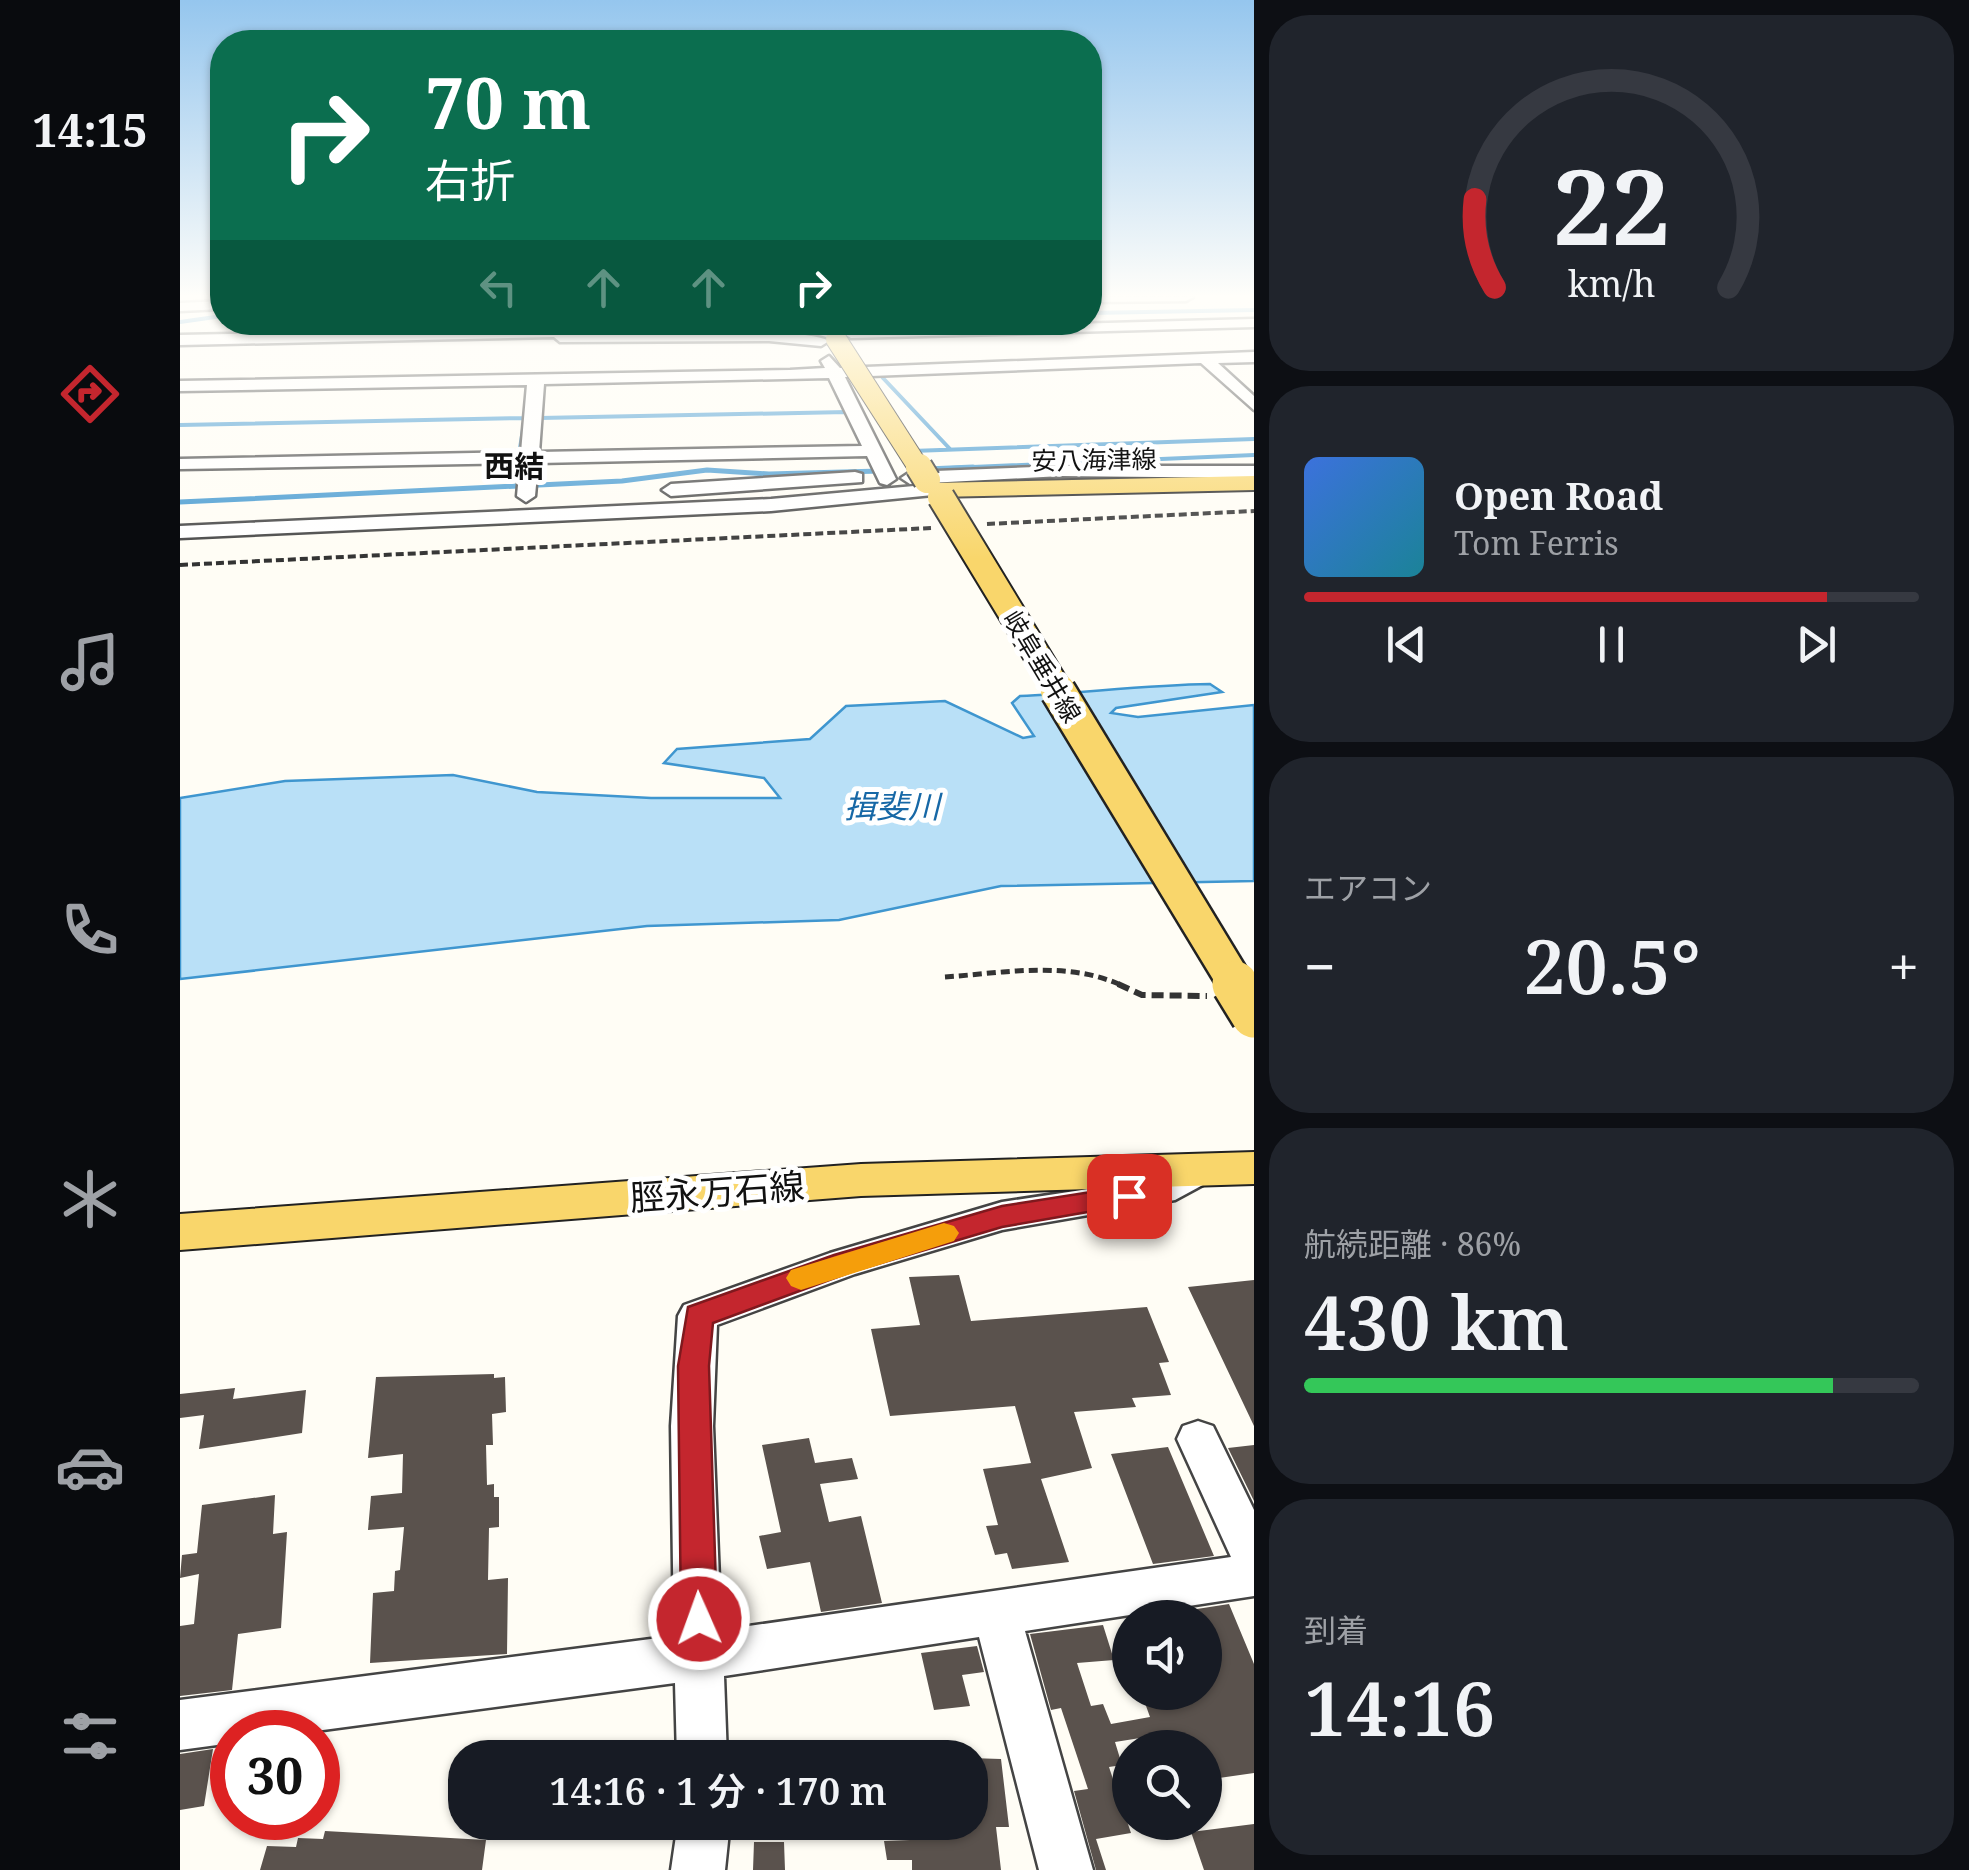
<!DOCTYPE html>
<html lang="ja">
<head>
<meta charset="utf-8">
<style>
  :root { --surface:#171b24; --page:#20242c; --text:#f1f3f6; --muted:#9ea1a6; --line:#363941; --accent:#c4262e }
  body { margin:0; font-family:"Noto Serif","Noto Sans JP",serif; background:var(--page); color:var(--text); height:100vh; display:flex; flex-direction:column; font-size:38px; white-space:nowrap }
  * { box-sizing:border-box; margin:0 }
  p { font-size:32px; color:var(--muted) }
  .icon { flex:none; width:55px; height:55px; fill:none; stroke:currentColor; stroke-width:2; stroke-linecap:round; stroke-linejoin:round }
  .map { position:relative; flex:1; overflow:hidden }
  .details { display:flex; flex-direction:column; gap:15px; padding:15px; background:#0d0f14; width:715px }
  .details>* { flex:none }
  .top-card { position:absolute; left:30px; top:30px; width:892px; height:305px; border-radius:40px; box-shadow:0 2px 8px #0004; background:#0b6e4f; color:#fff; overflow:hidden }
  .buttons { position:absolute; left:932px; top:1600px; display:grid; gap:20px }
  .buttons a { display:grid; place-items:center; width:110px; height:110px; border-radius:50%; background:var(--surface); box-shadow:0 2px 8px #0004; font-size:50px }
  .speed { position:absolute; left:30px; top:1710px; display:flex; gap:20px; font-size:50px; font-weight:700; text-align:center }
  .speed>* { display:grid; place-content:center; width:130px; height:130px; border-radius:50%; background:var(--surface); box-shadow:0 2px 8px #0004; line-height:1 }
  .speed .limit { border:15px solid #d22; background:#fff; color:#111 }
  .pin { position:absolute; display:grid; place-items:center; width:85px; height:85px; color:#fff; margin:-42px; border-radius:20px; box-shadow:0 5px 15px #0006 }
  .me { position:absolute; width:110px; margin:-55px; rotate:358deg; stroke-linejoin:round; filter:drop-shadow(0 0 8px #0008) }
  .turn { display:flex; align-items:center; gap:35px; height:210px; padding:0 50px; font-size:45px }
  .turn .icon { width:130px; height:130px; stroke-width:2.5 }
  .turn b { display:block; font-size:70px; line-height:85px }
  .lanes { display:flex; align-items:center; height:95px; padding:0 50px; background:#0003; justify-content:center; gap:50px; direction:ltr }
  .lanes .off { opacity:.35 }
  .big { font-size:75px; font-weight:600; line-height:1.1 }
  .details .tile { flex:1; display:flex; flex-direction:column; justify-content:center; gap:15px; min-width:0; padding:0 35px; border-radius:40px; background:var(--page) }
  .details .dial { align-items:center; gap:0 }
  .dial svg { height:260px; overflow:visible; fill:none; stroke:var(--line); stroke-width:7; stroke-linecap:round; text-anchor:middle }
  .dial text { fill:var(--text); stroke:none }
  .song { display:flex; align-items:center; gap:30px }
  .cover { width:120px; height:120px; border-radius:15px; background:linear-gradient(135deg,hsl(220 70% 55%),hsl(190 70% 35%)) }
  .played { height:10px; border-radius:5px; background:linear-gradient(90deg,var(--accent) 85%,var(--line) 85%) }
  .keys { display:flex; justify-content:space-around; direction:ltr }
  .heat { display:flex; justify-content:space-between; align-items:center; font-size:55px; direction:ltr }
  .charge { height:15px; border-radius:8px; background:linear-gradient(90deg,#34c759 86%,var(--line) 0) }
  .trip { position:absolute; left:268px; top:1740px; width:540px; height:100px; border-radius:40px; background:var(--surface); box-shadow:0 2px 8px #0004; font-weight:600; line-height:100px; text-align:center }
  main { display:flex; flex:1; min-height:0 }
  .dock { display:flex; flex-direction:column; width:180px; justify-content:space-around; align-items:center; background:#090b0e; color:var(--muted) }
  .dock .icon { width:70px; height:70px }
  .dock .selected { color:var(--accent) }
  .dock b { font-size:45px; color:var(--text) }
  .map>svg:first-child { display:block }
  .water { fill:#b9e0f7; stroke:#3f96cf; stroke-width:2.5 }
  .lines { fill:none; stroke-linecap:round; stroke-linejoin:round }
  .stream-far1 { stroke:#3f96cf; stroke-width:4 }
  .stream { stroke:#3f96cf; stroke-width:5 }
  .building { fill:#5a524d }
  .minor-casing { stroke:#444; stroke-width:5 }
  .major-casing { stroke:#222; stroke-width:4 }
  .path-far2 { stroke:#333; stroke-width:4; stroke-dasharray:8 4; stroke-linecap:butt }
  .path-far1 { stroke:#333; stroke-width:5; stroke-dasharray:9 5; stroke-linecap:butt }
  .path { stroke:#333; stroke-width:6; stroke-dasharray:12 6; stroke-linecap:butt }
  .minor { fill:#fff; fill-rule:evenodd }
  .major { fill:#f9d66b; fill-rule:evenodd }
  .major-bridge-far3-casing { stroke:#222; stroke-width:22; stroke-linecap:butt }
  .major-bridge-far2-casing { stroke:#222; stroke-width:30; stroke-linecap:butt }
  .major-bridge-far1-casing { stroke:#222; stroke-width:39; stroke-linecap:butt }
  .major-bridge-casing { stroke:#222; stroke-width:50; stroke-linecap:butt }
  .major-bridge-far3 { stroke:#f9d66b; stroke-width:20 }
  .major-bridge-far2 { stroke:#f9d66b; stroke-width:26 }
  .major-bridge-far1 { stroke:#f9d66b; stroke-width:34 }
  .major-bridge { stroke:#f9d66b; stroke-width:45 }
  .route { fill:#c4262e; stroke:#7f191e; stroke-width:2.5 }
  .slow { fill:#f59e0b }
  .labels { text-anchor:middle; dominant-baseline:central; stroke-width:10; stroke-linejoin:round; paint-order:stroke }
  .far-street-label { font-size:25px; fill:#111; stroke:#fff }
  .far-quarter-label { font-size:30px; font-weight:bold; fill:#111; stroke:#fff }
  .water-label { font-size:32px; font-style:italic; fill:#1768a6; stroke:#fff }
  .near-street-label { font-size:35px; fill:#111; stroke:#fff }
</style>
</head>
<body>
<main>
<nav class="dock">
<b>14:15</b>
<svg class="icon selected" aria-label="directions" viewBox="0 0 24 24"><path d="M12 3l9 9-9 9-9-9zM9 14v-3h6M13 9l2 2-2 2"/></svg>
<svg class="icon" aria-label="music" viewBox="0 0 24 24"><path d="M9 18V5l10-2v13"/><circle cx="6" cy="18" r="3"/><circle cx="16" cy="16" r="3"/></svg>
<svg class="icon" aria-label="phone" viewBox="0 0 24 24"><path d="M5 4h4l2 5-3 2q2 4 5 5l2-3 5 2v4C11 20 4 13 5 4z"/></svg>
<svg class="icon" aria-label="climate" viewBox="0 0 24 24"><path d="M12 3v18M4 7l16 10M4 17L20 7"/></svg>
<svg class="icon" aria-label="car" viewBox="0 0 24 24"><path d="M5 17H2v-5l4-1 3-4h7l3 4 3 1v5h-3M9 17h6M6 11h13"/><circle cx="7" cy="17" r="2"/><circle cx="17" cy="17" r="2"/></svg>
<svg class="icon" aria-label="filters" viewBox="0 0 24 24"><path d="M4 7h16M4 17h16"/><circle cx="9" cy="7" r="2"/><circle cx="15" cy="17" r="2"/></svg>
</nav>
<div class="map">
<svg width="1074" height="1870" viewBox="0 0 1074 1870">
  <rect width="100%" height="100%" fill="#fffdf5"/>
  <path class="water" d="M1030,684L1042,692L936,708L931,713L958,717L1074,705V881L821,886L659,920L467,926L0,979V798L105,781L273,775L357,792L471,798H600L584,778L484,763L497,749L630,739L666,706L765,701L843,738L854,736L832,703L840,696C904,693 966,685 1030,684Z"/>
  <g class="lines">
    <path class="stream-far1" d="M910,313L1074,310
      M0,322L42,316
      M693,322L698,332
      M57,336L63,322
      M703,378L770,449
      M361,410L360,418L667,412L669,417
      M0,425L344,418
      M732,451L1074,439
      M333,456L339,454L345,417
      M747,469L1074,455"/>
    <path class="stream" d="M747,469L793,467
      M0,502L442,481L527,470L589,474L700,471"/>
  </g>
  <path class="building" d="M779,1275L791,1321L967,1307L989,1362L979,1363L991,1395L952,1398L956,1407L894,1412L912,1468L861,1479L889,1562L832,1569L827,1553L815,1555L806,1526L818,1525L803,1469L851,1463L835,1406L710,1416L691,1329L740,1325L729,1277Z
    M1074,1280V1426L1008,1287Z
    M314,1374V1378L325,1377L326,1412L312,1414L313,1445H306L307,1485L314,1484V1497H319V1527L309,1528L308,1580L328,1578L327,1654L190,1663L193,1593L214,1591L215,1571L220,1570L224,1527L188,1530L191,1496L222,1493L223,1454L188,1458L196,1377Z
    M55,1388L53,1399L126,1390L122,1433L19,1449L24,1415L0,1418V1394Z
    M629,1438L635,1463L672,1458L678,1479L640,1484L649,1522L681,1516L702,1603L641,1612L630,1562L587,1569L579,1536L601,1532L582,1445Z
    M1074,1445V1501L1048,1448Z
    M988,1447L1034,1556L973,1564L931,1454Z
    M95,1495L93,1534L107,1532L101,1628L58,1634L52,1690L0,1696V1626L14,1624L19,1574L0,1578L2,1555L17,1553L22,1505Z
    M1049,1604L1074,1664V1773L1025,1780V1748H983L979,1735L935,1742L942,1765L929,1767L951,1833L916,1839L926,1870H916L894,1791L908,1789L881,1708L871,1710L850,1634L923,1625L934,1660L897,1663L911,1706L923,1704L931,1724L970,1717L961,1692H1025V1618H1006L1004,1611Z
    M797,1646L804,1672L782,1675L790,1706L754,1710L741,1653Z
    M33,1749L24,1806L0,1810V1754Z
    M790,1758L821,1759L829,1827H816L821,1870H732V1860H707L704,1841L730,1840L729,1822H790Z
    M1074,1824V1870H1024L1011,1832Z
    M145,1831L306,1840L302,1870H80L87,1846L116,1847L118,1838L143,1839Z
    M574,1842H604L605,1870H573Z"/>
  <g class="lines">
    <g class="minor-casing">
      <path id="minor" d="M910,297H1013L1006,301L910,302Z
        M42,301V309L0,311V303Z
        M1074,319V327L671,338L664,334L671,330Z
        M379,328L385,333C427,333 626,325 649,341L641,346L589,341L380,342L374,337L0,345V335Z
        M1074,352V362L1038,363L1074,396V410L1021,363L665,377L716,479L707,485L700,483L687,456L358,463L355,496L346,502L337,496L340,463L0,469V459L341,452L347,385L0,391V381L610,370L645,368L641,361L649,356L660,368ZM649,378L682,446L359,452L364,384Z
        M881,466H1074V478L881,476L730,484L721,478L730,472Z
        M675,472L682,474V482L491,496L482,490L491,484Z
        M756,484L763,486V494L591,511L0,538V526L591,499Z
        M1019,1158L1032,1162L1037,1171L1032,1180L995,1200L822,1230L675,1274L537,1325L533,1426L541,1630L1051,1557L997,1439L1003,1426L1018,1421L1033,1426L1074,1510V1596L845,1631L913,1870H859L799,1637L544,1676L547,1758H497L495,1683L128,1732H52V1743L0,1750V1700L494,1636L491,1426L498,1316L504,1305L650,1253L822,1202L974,1179Z
        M498,1822H550L545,1870H491Z"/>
    </g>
    <g class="major-casing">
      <path id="major" d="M1074,476V490L756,497L744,490L756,483Z
        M1074,1152V1184L681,1196L0,1250V1214L681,1164Z"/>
    </g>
    <path class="path-far2" d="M807,524L1074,511
      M0,565L751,528"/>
    <path class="path-far1" d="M765,977C824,973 888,960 943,986"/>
    <path class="path" d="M938,984L962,995L1027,996"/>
    <use href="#minor" class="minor"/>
    <use href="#major" class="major"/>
    <g class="major-bridge-far3-casing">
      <path id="major-bridge-far3" d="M656,339L740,470"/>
    </g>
    <g class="major-bridge-far2-casing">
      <path id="major-bridge-far2" d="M739,467L747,480
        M761,497L880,693"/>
    </g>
    <g class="major-bridge-far1-casing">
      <path id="major-bridge-far1" d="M878,691L1057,986"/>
    </g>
    <g class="major-bridge-casing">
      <path id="major-bridge" d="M1055,984L1074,1015"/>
    </g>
    <use href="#major-bridge-far3" class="major-bridge-far3"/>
    <use href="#major-bridge-far2" class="major-bridge-far2"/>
    <use href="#major-bridge-far1" class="major-bridge-far1"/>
    <use href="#major-bridge" class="major-bridge"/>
  </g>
  <linearGradient id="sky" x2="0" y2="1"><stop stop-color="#95c6ee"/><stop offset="0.53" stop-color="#fffefa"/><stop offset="1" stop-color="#fffefa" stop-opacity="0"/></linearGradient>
  <rect width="1074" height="559" fill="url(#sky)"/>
  <path class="route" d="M949,1186L959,1189L963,1196L959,1203L822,1227L671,1272L533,1323L529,1366L537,1619L532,1631L519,1636L506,1631L501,1619L498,1366L508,1307L654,1255L822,1206Z"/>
  <path class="slow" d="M764,1223L774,1226L779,1233L774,1241L621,1290L611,1286L606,1278L611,1270Z"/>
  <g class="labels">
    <g class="far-street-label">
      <text transform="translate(914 459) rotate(-1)">安八海津線</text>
      <text transform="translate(863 666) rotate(59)">岐阜垂井線</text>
    </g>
    <g class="far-quarter-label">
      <text x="334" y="465">西結</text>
    </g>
    <g class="water-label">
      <text x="712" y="805">揖斐川</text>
    </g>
    <g class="near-street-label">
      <text transform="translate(537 1191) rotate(-4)">脛永万石線</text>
    </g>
  </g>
</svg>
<div class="buttons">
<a><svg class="icon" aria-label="sound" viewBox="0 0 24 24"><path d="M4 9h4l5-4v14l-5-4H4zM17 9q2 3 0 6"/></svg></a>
<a><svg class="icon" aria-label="search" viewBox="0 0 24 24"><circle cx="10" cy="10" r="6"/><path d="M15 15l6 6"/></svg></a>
</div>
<div class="speed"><div class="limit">30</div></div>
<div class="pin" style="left:949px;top:1196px;background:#d93025"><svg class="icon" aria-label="arrive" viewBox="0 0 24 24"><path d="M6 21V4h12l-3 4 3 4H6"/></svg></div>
<svg class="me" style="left:519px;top:1619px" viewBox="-20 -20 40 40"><circle r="17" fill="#c4262e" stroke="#fff" stroke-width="3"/><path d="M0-11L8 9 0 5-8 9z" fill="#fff"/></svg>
<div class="trip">14:16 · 1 分 · 170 m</div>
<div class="top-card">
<div class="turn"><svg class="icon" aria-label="right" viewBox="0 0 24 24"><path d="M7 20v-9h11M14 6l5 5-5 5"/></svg><div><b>70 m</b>右折</div></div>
<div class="lanes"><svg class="icon off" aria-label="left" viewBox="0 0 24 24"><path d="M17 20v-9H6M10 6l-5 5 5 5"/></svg><svg class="icon off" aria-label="ahead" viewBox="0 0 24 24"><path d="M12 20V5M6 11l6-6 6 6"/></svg><svg class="icon off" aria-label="ahead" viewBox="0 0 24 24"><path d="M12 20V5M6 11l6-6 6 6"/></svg><svg class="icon" aria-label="right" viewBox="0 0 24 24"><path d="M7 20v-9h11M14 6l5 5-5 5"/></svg></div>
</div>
</div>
<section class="details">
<div class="tile dial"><svg viewBox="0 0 100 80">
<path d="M14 69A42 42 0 1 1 86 69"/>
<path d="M14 69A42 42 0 0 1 8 42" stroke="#c4262e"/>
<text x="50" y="56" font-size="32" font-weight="700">22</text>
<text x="50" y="72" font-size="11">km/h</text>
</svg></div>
<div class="tile">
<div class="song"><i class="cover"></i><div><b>Open Road</b><p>Tom Ferris</p></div></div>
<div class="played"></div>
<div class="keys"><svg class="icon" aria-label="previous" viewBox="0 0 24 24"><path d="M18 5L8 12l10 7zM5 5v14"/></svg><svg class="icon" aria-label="pause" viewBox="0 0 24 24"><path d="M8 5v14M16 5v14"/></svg><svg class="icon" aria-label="next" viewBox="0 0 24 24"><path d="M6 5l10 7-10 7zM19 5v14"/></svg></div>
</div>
<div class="tile"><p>エアコン</p>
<div class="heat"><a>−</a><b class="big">20.5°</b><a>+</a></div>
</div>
<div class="tile"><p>航続距離 · 86%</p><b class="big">430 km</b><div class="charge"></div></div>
<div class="tile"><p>到着</p><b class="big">14:16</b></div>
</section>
</main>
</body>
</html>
